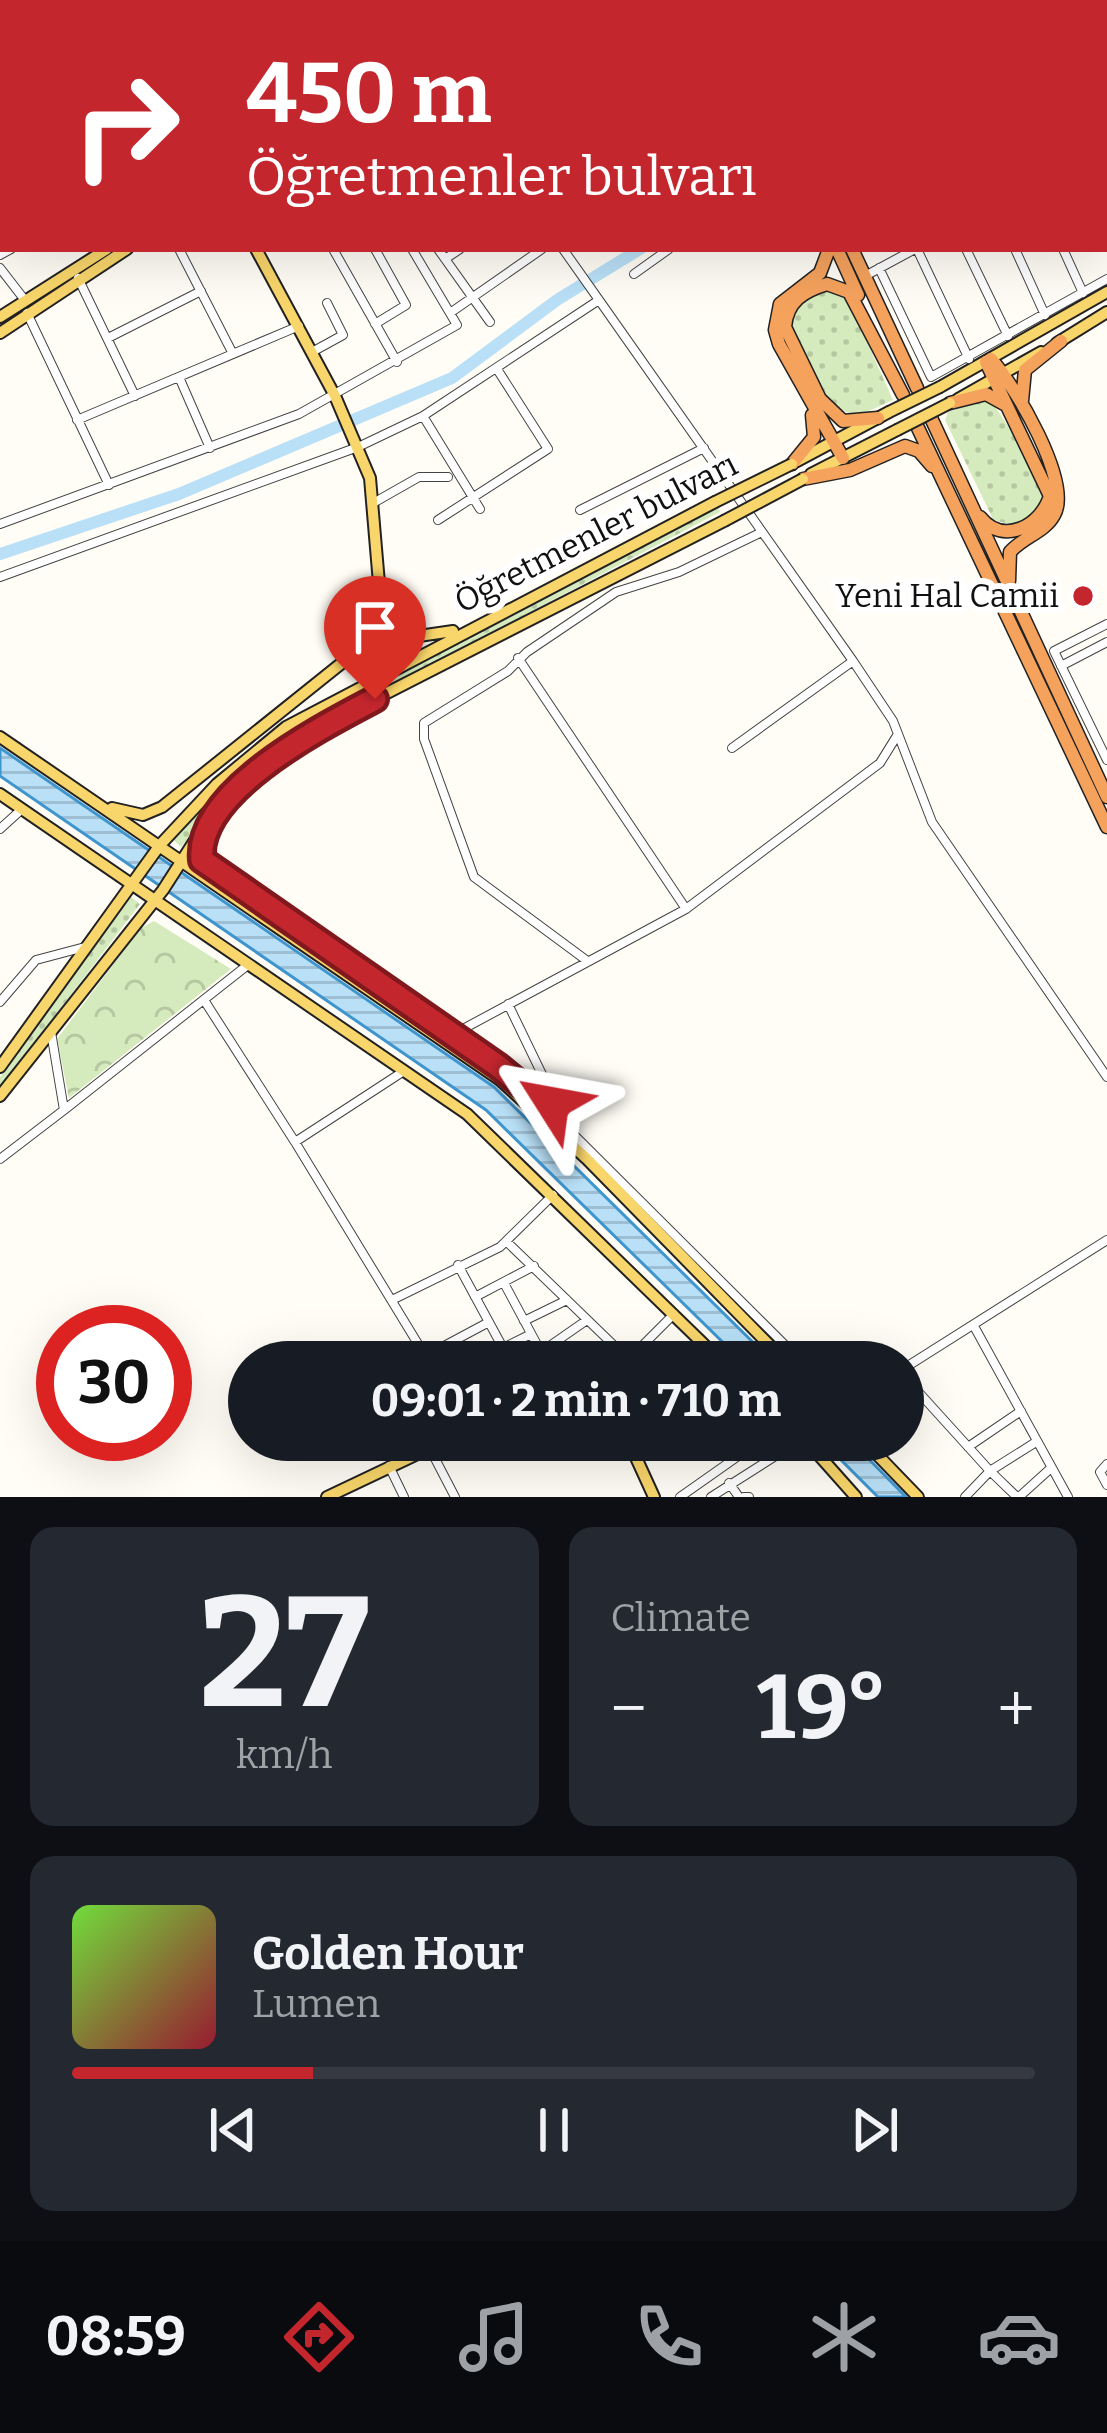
<!DOCTYPE html>
<html lang="en">
<head>
<meta charset="utf-8">
<style>
  :root { --surface:#171b24; --page:#242831; --text:#f1f3f6; --muted:#9ea1a6; --line:#363941; --accent:#c4262e }
  body { margin:0; font-family:Bitter,serif; background:var(--page); color:var(--text); height:100vh; display:flex; flex-direction:column; font-size:45px; white-space:nowrap }
  * { box-sizing:border-box; margin:0 }
  p { font-size:39px; color:var(--muted) }
  .icon { flex:none; width:66px; height:66px; fill:none; stroke:currentColor; stroke-width:2; stroke-linecap:round; stroke-linejoin:round }
  .map { position:relative; height:1497px; overflow:hidden }
  .side { display:flex; flex-direction:column; gap:30px; padding:30px; background:#0d0f14; flex:1 }
  .side>* { flex:none }
  .hud { position:absolute; left:0px; top:0px; width:1107px; height:252px; box-shadow:0 12px 48px #0002; background:#c4262e; color:#fff; overflow:hidden }
  .speed { position:absolute; left:36px; top:1305px; display:flex; gap:24px; font-size:60px; font-weight:700; text-align:center }
  .speed>* { display:grid; place-content:center; width:156px; height:156px; border-radius:50%; background:var(--surface); box-shadow:0 12px 48px #0002; line-height:1 }
  .speed .limit { border:18px solid #d22; background:#fff; color:#111 }
  .pin { position:absolute; display:grid; place-items:center; width:102px; height:102px; color:#fff; margin:-123px -51px; border-radius:50% 50% 50% 0; rotate:-45deg; box-shadow:0 0 12px #0007 }
  .pin .icon { rotate:45deg }
  .me { position:absolute; width:132px; margin:-66px; rotate:304deg; stroke-linejoin:round; filter:drop-shadow(0 0 9px #0008) }
  .turn { display:flex; align-items:center; gap:42px; height:252px; padding:0 48px; font-size:54px }
  .turn .icon { width:156px; height:156px; stroke-width:2.5 }
  .turn b { display:block; font-size:84px; line-height:102px }
  .big { font-size:90px; font-weight:700; line-height:1.1 }
  .side .widget { flex:1; display:flex; flex-direction:column; justify-content:center; gap:18px; min-width:0; padding:0 42px; border-radius:24px; background:var(--page) }
  .side .dial { align-items:center; gap:0 }
  .dial b { font-size:156px; line-height:1 }
  .song { display:flex; align-items:center; gap:36px }
  .cover { width:144px; height:144px; border-radius:18px; background:linear-gradient(135deg,hsl(100 70% 55%),hsl(350 70% 35%)) }
  .played { height:12px; border-radius:6px; background:linear-gradient(90deg,var(--accent) 25%,var(--line) 25%) }
  .keys { display:flex; justify-content:space-around; direction:ltr }
  .heat { display:flex; justify-content:space-between; align-items:center; font-size:66px; direction:ltr }
  .side .tiles { flex:1; display:grid; gap:30px; grid-template-columns:1fr 1fr }
  .widget:last-child { grid-column:span 2 }
  .trip { position:absolute; left:228px; top:1341px; width:696px; height:120px; border-radius:60px; background:var(--surface); box-shadow:0 12px 48px #0002; font-weight:700; line-height:120px; text-align:center }
  .menu { display:flex; height:192px; justify-content:space-around; align-items:center; background:#090b0e; color:var(--muted) }
  .menu .icon { width:84px; height:84px }
  .menu .active { color:var(--accent) }
  .menu b { font-size:54px; color:var(--text) }
  .map>svg:first-child { display:block }
  .grass { fill:url(#grass-dots) }
  .park { fill:url(#park-crowns) }
  .water { fill:url(#water-rules); stroke:#3f96cf; stroke-width:3 }
  .lines { fill:none; stroke-linecap:round; stroke-linejoin:round }
  .river { stroke:#b9e0f7; stroke-width:12 }
  .minor-casing { stroke:#444; stroke-width:10 }
  .major-casing { stroke:#222; stroke-width:14 }
  .highway-casing { stroke:#222; stroke-width:15 }
  .minor { stroke:#fff; stroke-width:8 }
  .major { stroke:#f9d66b; stroke-width:10 }
  .highway { stroke:#f5a25d; stroke-width:12 }
  .major-bridge-casing { stroke:#222; stroke-width:14; stroke-linecap:butt }
  .major-bridge { stroke:#f9d66b; stroke-width:10 }
  .route-casing { stroke:#7f191e; stroke-width:30 }
  .route { stroke:#c4262e; stroke-width:21 }
  .poi-dot { fill:#c4262e; stroke:#fff; stroke-width:4.5 }
  .labels { text-anchor:middle; dominant-baseline:central; stroke-width:12; stroke-linejoin:round; paint-order:stroke }
  .street-label { font-size:33px; fill:#111; stroke:#fff }
  .poi-label { font-size:33px; fill:#111; stroke:#fff; text-anchor:end }
</style>
</head>
<body>
<div class="map">
<svg width="1107" height="1497" viewBox="0 0 1107 1497">
  <defs>
    <pattern id="grass-dots" width="8" height="8" patternUnits="userSpaceOnUse" patternTransform="scale(3)"><rect width="8" height="8" fill="#d5ebbd"/><path d="M2 2h.1M6 6h.1" fill="none" stroke="#b6c8a1" stroke-width="1.8" stroke-linecap="round"/></pattern>
    <pattern id="park-crowns" width="20" height="18" patternUnits="userSpaceOnUse" patternTransform="scale(3)"><rect width="20" height="18" fill="#d5ebbd"/><path d="M2 6a3 3 0 1 1 6 0M12 15a3 3 0 1 1 6 0" fill="none" stroke="#b6c8a1"/></pattern>
    <pattern id="water-rules" width="6" height="5" patternUnits="userSpaceOnUse" patternTransform="scale(3)"><rect width="6" height="5" fill="#b9e0f7"/><path d="M0 2.5h6" fill="none" stroke="#9ebfd3"/></pattern>
  </defs>
  <rect width="100%" height="100%" fill="#fffdf5"/>
  <path class="grass" d="M832,288L846,295L893,400L858,416L831,406L791,325L800,303Z
    M980,401L992,402L1036,469L1042,490L1043,501C1029,519 1017,530 993,519L945,420L948,412Z
    M717,506L720,512L296,735L233,784L181,847L171,838L229,779L293,729Z
    M130,896L140,904L0,1088V1077Z"/>
  <path class="park" d="M154,921L231,969L69,1098L57,1039L141,928Z"/>
  <path class="water" d="M0,748L494,1087L773,1362H743L486,1110L0,776Z
    M821,1440H850L906,1497H878Z"/>
  <g class="lines">
    <path class="river" d="M1000,3L1004,0
      M0,554L179,494L452,378L557,300L640,249"/>
    <g class="minor-casing">
      <path id="minor" d="M14,0V3
        M76,0L77,3
        M414,0L415,3
        M463,0L464,3
        M532,0H539
        M583,0L585,3
        M57,3L65,0
        M259,3L264,0
        M966,3L971,0
        M1037,3L1040,0
        M0,58L3,57
        M0,92L3,90
        M0,135L3,134
        M1104,155L1107,153
        M0,173L3,172
        M0,213L3,212
        M1104,233L1107,240
        M179,249L233,354
        M333,249L397,362
        M438,249L490,322
        M917,249L969,359
        M966,249L1008,336
        M1015,249L1045,315
        M1063,249L1083,293
        M0,255L11,249
        M445,259L460,249
        M0,268L24,299
        M879,268L931,377L1107,279
        M634,274L669,249
        M865,276L915,249
        M78,278L135,396
        M599,300L853,661L732,748
        M27,313L109,485
        M450,313L542,249
        M375,324L406,305L375,249
        M108,338L201,291
        M312,352L343,335L327,303
        M179,377L210,448
        M423,416L480,509
        M77,420L299,326
        M375,502L419,477H448
        M580,510L704,448
        M438,520L548,449L497,369
        M0,524L299,414L457,325L412,249
        M0,577L358,447L423,416L599,300L563,249
        M1107,624L1054,651L1107,760
        M518,658L686,909
        M853,661L893,721L932,822L1107,1077
        M1061,666L1107,642
        M0,829L22,809
        M207,832L201,853L207,866L529,1090L802,1362
        M586,960L474,877L424,739V723L508,671L527,652L616,592L679,572L762,532
        M204,1000L295,1142L404,1071
        M0,1002L36,960L85,947
        M508,1004L551,1093L549,1108
        M450,1036L686,909L880,763L898,734
        M64,1110L249,964
        M295,1142L429,1362
        M0,1159L64,1110L51,1032
        M506,1241L629,1360
        M458,1265L503,1348
        M504,1283L541,1352L587,1320
        M475,1297L534,1266
        M392,1300L500,1247L553,1195
        M524,1321L567,1300
        M975,1328L1068,1497
        M560,1343L579,1362
        M446,1345L489,1322
        M475,1362L531,1334
        M626,1362L674,1314
        M903,1369L1107,1240
        M903,1375L990,1471L965,1497
        M903,1408L917,1395
        M429,1447L455,1497
        M968,1447L1021,1411
        M1107,1464L1100,1472L1107,1485
        M389,1466L404,1497
        M729,1483L739,1497
        M680,1497L761,1440
        M711,1497L799,1441
        M744,1497H749
        M1017,1497L990,1471L1036,1442
        M1019,1497L1051,1468"/>
    </g>
    <g class="major-casing">
      <path id="major" d="M155,0L157,3
        M346,3L350,0
        M362,3L366,0
        M256,249L335,396L370,478L383,630
        M0,317L107,249
        M0,333L127,249
        M1057,343L1107,312
        M940,387L1107,292
        M958,399L1041,352
        M797,461L889,412
        M811,474L897,430
        M0,737L500,1080L587,1159L786,1362
        M0,794L467,1114L722,1362
        M112,808L143,815L162,807L383,630L412,637L453,631
        M0,1067L160,845L217,784L286,727L715,502
        M0,1096L163,890L197,837L258,772L336,719L724,521
        M628,1440L654,1497
        M798,1440H823
        M863,1440L918,1497
        M808,1443L856,1497
        M327,1497L447,1440"/>
    </g>
    <g class="highway-casing">
      <path id="highway" d="M723,0L724,3
        M737,0L738,3
        M829,249L820,273L780,304L775,330L779,344L843,458
        M837,249L858,295
        M852,249L917,388
        M991,359C1014,384 1073,483 1054,515C1045,532 1023,537 1010,552L1009,581
        M1022,401L1025,370L1061,341
        M950,403L986,394L1004,404
        M878,418L843,421L820,399L785,327C787,301 804,291 827,284L849,292L903,395
        M932,420L1107,797
        M917,426L1107,827
        M792,464L814,437L812,415
        M803,479L850,470L905,446L919,451L932,466
        M980,517C1003,546 1041,526 1050,496L986,362"/>
    </g>
    <use href="#minor" class="minor"/>
    <use href="#major" class="major"/>
    <use href="#highway" class="highway"/>
    <g class="major-bridge-casing">
      <path id="major-bridge" d="M889,412L940,387
        M897,430L950,403
        M715,502L792,464
        M724,521L803,479"/>
    </g>
    <use href="#major-bridge" class="major-bridge"/>
  </g>
  <g class="lines">
    <g class="route-casing">
      <path id="route" d="M375,699C324,726 195,791 202,860L498,1066L549,1108L552,1103"/>
    </g>
    <use href="#route" class="route"/>
  </g>
  <circle class="poi-dot" cx="1083" cy="596" r="12"/>
  <g class="labels">
    <g class="street-label">
      <text transform="translate(596 533) rotate(-27)">Öğretmenler bulvarı</text>
    </g>
    <g class="poi-label">
      <text x="1059" y="596">Yeni Hal Camii</text>
    </g>
  </g>
</svg>
<div class="speed"><div class="limit">30</div></div>
<div class="pin" style="left:375px;top:699px;background:#d93025"><svg class="icon" aria-label="arrive" viewBox="0 0 24 24"><path d="M6 21V4h12l-3 4 3 4H6"/></svg></div>
<svg class="me" style="left:552px;top:1103px" viewBox="-20 -20 40 40"><path d="M0-17L14 15 0 8-14 15z" fill="#c4262e" stroke="#fff" stroke-width="4"/></svg>
<div class="trip">09:01 · 2 min · 710 m</div>
<div class="hud">
<div class="turn"><svg class="icon" aria-label="right" viewBox="0 0 24 24"><path d="M7 20v-9h11M14 6l5 5-5 5"/></svg><div><b>450 m</b>Öğretmenler bulvarı</div></div>
</div>
</div>
<section class="side">
<div class="tiles">
<div class="widget dial"><b>27</b><p>km/h</p></div>
<div class="widget"><p>Climate</p>
<div class="heat"><a>−</a><b class="big">19°</b><a>+</a></div>
</div>
<div class="widget">
<div class="song"><i class="cover"></i><div><b>Golden Hour</b><p>Lumen</p></div></div>
<div class="played"></div>
<div class="keys"><svg class="icon" aria-label="previous" viewBox="0 0 24 24"><path d="M18 5L8 12l10 7zM5 5v14"/></svg><svg class="icon" aria-label="pause" viewBox="0 0 24 24"><path d="M8 5v14M16 5v14"/></svg><svg class="icon" aria-label="next" viewBox="0 0 24 24"><path d="M6 5l10 7-10 7zM19 5v14"/></svg></div>
</div>
</div>
</section>
<nav class="menu">
<b>08:59</b>
<svg class="icon active" aria-label="directions" viewBox="0 0 24 24"><path d="M12 3l9 9-9 9-9-9zM9 14v-3h6M13 9l2 2-2 2"/></svg>
<svg class="icon" aria-label="music" viewBox="0 0 24 24"><path d="M9 18V5l10-2v13"/><circle cx="6" cy="18" r="3"/><circle cx="16" cy="16" r="3"/></svg>
<svg class="icon" aria-label="phone" viewBox="0 0 24 24"><path d="M5 4h4l2 5-3 2q2 4 5 5l2-3 5 2v4C11 20 4 13 5 4z"/></svg>
<svg class="icon" aria-label="climate" viewBox="0 0 24 24"><path d="M12 3v18M4 7l16 10M4 17L20 7"/></svg>
<svg class="icon" aria-label="car" viewBox="0 0 24 24"><path d="M5 17H2v-5l4-1 3-4h7l3 4 3 1v5h-3M9 17h6M6 11h13"/><circle cx="7" cy="17" r="2"/><circle cx="17" cy="17" r="2"/></svg>
</nav>
</body>
</html>
